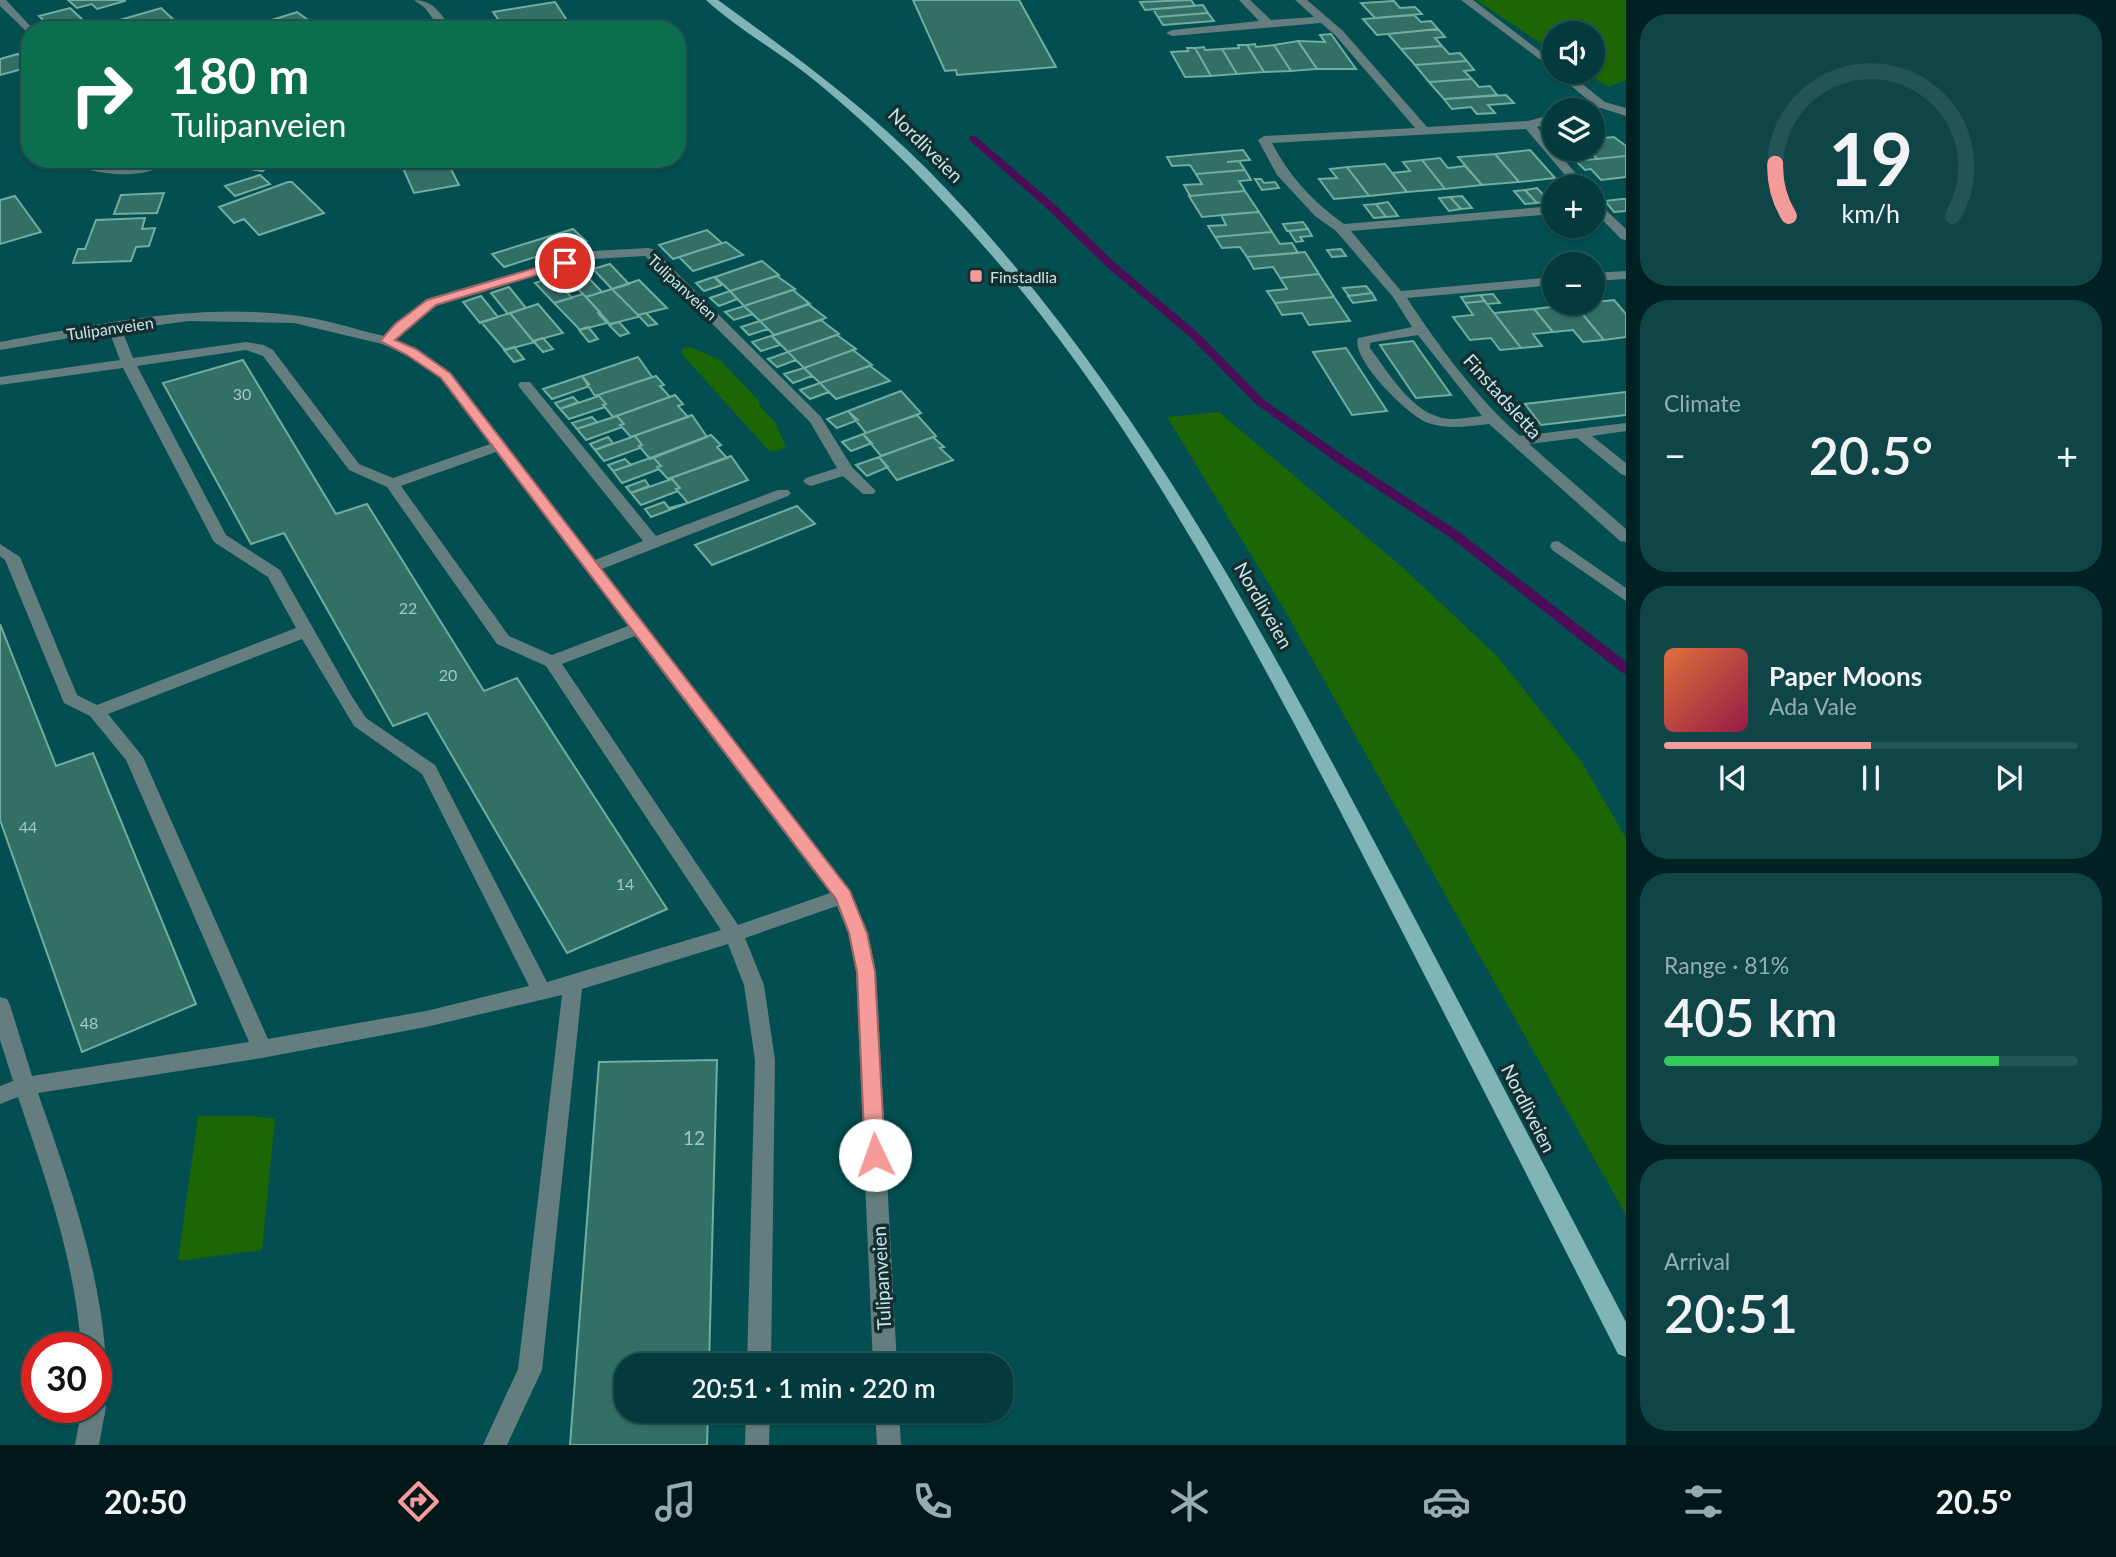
<!DOCTYPE html>
<html lang="en">
<head>
<meta charset="utf-8">
<style>
  :root { --surface:#023a3d; --page:#104548; --text:#f1f3f6; --muted:#96adb0; --line:#235457; --accent:#f59b9a }
  body { margin:0; font-family:Lato,sans-serif; background:var(--page); color:var(--text); height:100vh; display:flex; flex-direction:column; font-size:26px; white-space:nowrap }
  * { box-sizing:border-box; margin:0 }
  p { font-size:23px; color:var(--muted) }
  .icon { flex:none; width:38px; height:38px; fill:none; stroke:currentColor; stroke-width:2; stroke-linecap:round; stroke-linejoin:round }
  .map { position:relative; flex:1; overflow:hidden }
  .panel { display:flex; flex-direction:column; gap:14px; padding:14px; background:#012022; width:490px }
  .panel>* { flex:none }
  .top-card { position:absolute; left:21px; top:21px; width:665px; height:147px; border-radius:28px; box-shadow:0 2px 5px #0004,0 0 0 2px var(--line); background:#0b6e4f; color:#fff; overflow:hidden }
  .fabs { position:absolute; left:1542px; top:21px; display:grid; gap:14px }
  .fabs a { display:grid; place-items:center; width:63px; height:63px; border-radius:50%; background:var(--surface); box-shadow:0 2px 5px #0004,0 0 0 2px var(--line); font-size:35px }
  .speed { position:absolute; left:21px; top:1332px; display:flex; gap:14px; font-size:35px; font-weight:700; text-align:center }
  .speed>* { display:grid; place-content:center; width:91px; height:91px; border-radius:50%; background:var(--surface); box-shadow:0 2px 5px #0004,0 0 0 2px var(--line); line-height:1 }
  .speed .limit { border:10px solid #d22; background:#fff; color:#111 }
  .pin { position:absolute; display:grid; place-items:center; width:60px; height:60px; color:#fff; margin:-30px; border:4px solid #fff; border-radius:50%; box-shadow:0 2px 7px #0007 }
  .me { position:absolute; width:77px; margin:-38px; rotate:357deg; stroke-linejoin:round; filter:drop-shadow(0 0 5px #0008) }
  .turn { display:flex; align-items:center; gap:24px; height:147px; padding:0 35px; font-size:32px }
  .turn .icon { width:91px; height:91px; stroke-width:2.5 }
  .turn b { display:block; font-size:49px; line-height:60px }
  .big { font-size:52px; font-weight:600; line-height:1.1 }
  .panel .card { flex:1; display:flex; flex-direction:column; justify-content:center; gap:10px; min-width:0; padding:0 24px; border-radius:28px; background:var(--page) }
  .panel .dial { align-items:center; gap:0 }
  .dial svg { height:182px; overflow:visible; fill:none; stroke:var(--line); stroke-width:7; stroke-linecap:round; text-anchor:middle }
  .dial text { fill:var(--text); stroke:none }
  .song { display:flex; align-items:center; gap:21px }
  .cover { width:84px; height:84px; border-radius:10px; background:linear-gradient(135deg,hsl(20 70% 55%),hsl(340 70% 35%)) }
  .played { height:7px; border-radius:4px; background:linear-gradient(90deg,var(--accent) 50%,var(--line) 50%) }
  .keys { display:flex; justify-content:space-around; direction:ltr }
  .heat { display:flex; justify-content:space-between; align-items:center; font-size:38px; direction:ltr }
  .charge { height:10px; border-radius:5px; background:linear-gradient(90deg,#34c759 81%,var(--line) 0) }
  .trip { position:absolute; left:614px; top:1353px; width:399px; height:70px; border-radius:28px; background:var(--surface); box-shadow:0 2px 5px #0004,0 0 0 2px var(--line); font-weight:600; line-height:70px; text-align:center }
  .menu { display:flex; height:112px; justify-content:space-around; align-items:center; background:#011718; color:var(--muted) }
  .menu .icon { width:49px; height:49px }
  .menu .selected { color:var(--accent) }
  .menu b { font-size:32px; color:var(--text) }
  main { display:flex; flex:1; min-height:0 }
  .map>svg:first-child { display:block }
  .green { fill:#1c6606 }
  .lines { fill:none; stroke-linecap:round; stroke-linejoin:round }
  .stream { fill:#4c0c58; fill-rule:evenodd }
  .building { fill:#326f65; stroke:#71ada1; stroke-width:2 }
  .minor { fill:#647d7e; fill-rule:evenodd }
  .major { fill:#80b4b7; fill-rule:evenodd }
  .route { fill:#f59b9a; stroke:#9f6564; stroke-width:2 }
  .poi-dot { fill:#f59b9a; stroke:#152f30; stroke-width:2.5 }
  .labels { text-anchor:middle; dominant-baseline:central; stroke-width:7; stroke-linejoin:round; paint-order:stroke }
  .far-poi-label { font-size:16px; fill:#c7e6e8; stroke:#152f30; text-anchor:start }
  .far-street-label { font-size:16px; fill:#c7e6e8; stroke:#152f30 }
  .number-label { font-size:16px; fill:#a2c8c7 }
  .street-label { font-size:19px; fill:#c7e6e8; stroke:#152f30 }
  .near-number-label { font-size:19px; fill:#a2c8c7 }
</style>
</head>
<body>
<main>
<div class="map">
<svg width="1626" height="1445" viewBox="0 0 1626 1445">
  <rect width="100%" height="100%" fill="#024e51"/>
  <path class="green" d="M1476,0H1626V80L1608,87L1585,72H1592V33H1554V52Z
    M691,347L720,360L759,401V405L775,422L786,447L778,451L768,450L681,353L684,348Z
    M1219,412L1402,567L1497,656L1581,761L1626,838V1215L1284,609L1167,417Z
    M198,1116H253L275,1119L262,1250L178,1261Z"/>
  <g class="lines">
    <path class="stream" d="M969,136H975L1052,202L1115,263L1197,332L1264,400L1347,458L1459,532L1626,662V674L1621,672L1451,538L1339,464L1256,404L1189,336L1107,267L1044,206L969,140Z"/>
  </g>
  <path class="building" d="M68,0H125V1L97,9L92,4L77,8Z
    M913,0H1019L1056,67L957,75L956,70L945,71Z
    M1191,0L1195,6L1145,10L1140,2Z
    M1394,1L1400,8L1415,7L1422,14L1375,18L1361,3Z
    M555,2L568,22L554,24L558,30H500L496,22H500L493,12Z
    M1203,5L1208,13L1158,17L1153,9Z
    M70,8L86,23L53,30L39,16Z
    M161,8L176,22L148,30H99L96,27Z
    M297,12L322,30H262L256,25Z
    M1208,13L1214,21L1163,25L1158,17Z
    M1414,15L1421,22L1431,21L1438,29L1377,35L1363,19Z
    M1438,29L1445,37L1435,38L1442,46L1401,49L1388,34Z
    M1331,34L1356,69H1317L1298,41L1325,42L1320,35Z
    M1298,41L1317,69L1291,71L1274,45Z
    M1255,44L1256,47L1274,45L1291,71L1264,72L1247,45Z
    M1238,45H1247L1264,72L1237,74L1222,49L1239,48Z
    M1442,46L1449,54L1460,53L1467,61L1415,65L1401,49Z
    M1204,47L1205,50L1222,49L1237,74L1211,76L1195,48Z
    M1187,48H1195L1211,76L1185,77L1171,52L1188,51Z
    M18,54L30,67L0,75V59Z
    M1467,61L1474,70L1464,71L1472,79L1429,82L1415,65Z
    M1472,79L1479,87L1490,86L1497,95L1444,99L1429,82Z
    M1506,95L1514,103L1488,105L1495,113L1477,114L1471,107L1452,109L1444,99Z
    M1614,137L1626,146V156L1597,159L1588,149H1592V139Z
    M1243,150L1250,160L1227,162L1239,161L1245,170L1196,174L1190,165L1172,166L1167,157Z
    M1530,150L1555,178L1519,182L1495,154Z
    M1495,154L1519,182L1482,185L1458,157Z
    M1626,156V177L1601,180L1591,169L1585,170L1576,161Z
    M1440,158L1448,168L1465,166L1482,185L1445,189L1422,160Z
    M223,159H261L273,161L263,171L224,165Z
    M360,159H393L394,160L363,166Z
    M399,159H446L459,185L414,193Z
    M1422,160L1445,189L1407,192L1392,173L1410,171L1403,162Z
    M1385,164L1407,192L1369,196L1347,167Z
    M1347,167L1369,196L1334,199L1319,179L1337,178L1330,169Z
    M1245,170L1251,180L1239,181L1245,191L1190,196L1184,185L1202,184L1196,174Z
    M260,175L270,184L235,196L225,186Z
    M1255,179H1261L1264,183L1275,182L1279,188L1262,190Z
    M288,182H292L324,213L259,235L244,219L234,223L219,207Z
    M1537,188L1549,201L1537,203L1525,190Z
    M1525,190L1537,203L1525,204L1514,191Z
    M1245,191L1259,212L1202,217L1189,196Z
    M164,193L157,213L114,214L121,195Z
    M15,196L41,232L0,244V200Z
    M1462,196L1472,208L1461,209L1450,197Z
    M1450,197L1461,209L1449,211L1439,198Z
    M1622,199H1626V211L1614,212L1605,201Z
    M1388,202L1398,216L1386,217L1376,204Z
    M1376,204L1386,217L1374,218L1364,205Z
    M1259,212L1272,232L1215,237L1208,226L1226,225L1221,215Z
    M145,218L142,229L155,228L149,246L136,247L131,261L73,263L78,249H85L96,220Z
    M1303,222L1308,229L1287,231L1283,224Z
    M573,229L586,241L504,267L492,254Z
    M1308,229L1312,236L1300,237L1303,241L1296,242L1289,231Z
    M707,230L722,243L673,259L659,245Z
    M1272,232L1280,244L1292,243L1298,253L1247,257L1240,247L1222,248L1215,237Z
    M726,242L743,255L693,271L679,257Z
    M1341,249L1346,256L1332,257L1327,250Z
    M1305,252L1319,274L1280,278L1273,267L1254,269L1247,257Z
    M762,261L779,275L730,291L715,277Z
    M610,264L629,284L612,289L593,269Z
    M583,272L602,292L586,297L566,277Z
    M1319,274L1334,297L1275,303L1267,291L1287,289L1280,278Z
    M777,276L795,289L744,306L730,291Z
    M553,277L572,298L554,303L535,283Z
    M714,277L722,285L704,291L696,283Z
    M639,280L667,308L638,315L612,289Z
    M1366,286L1372,293L1349,296L1343,288Z
    M509,287L526,308L508,314L491,293Z
    M612,289L638,315V317L610,324L586,297Z
    M793,290L810,304L760,321L744,306Z
    M730,291L737,299L719,306L710,298Z
    M1372,293L1376,300L1353,303L1348,296Z
    M583,294L600,312L598,313L607,323L580,330L554,303Z
    M1493,294L1500,303L1487,304L1480,295Z
    M1480,295L1485,301L1465,303L1461,297Z
    M481,296L498,317L480,323L463,302Z
    M1334,297L1350,321L1309,325L1302,313L1282,315L1275,303Z
    M1614,300L1626,314V337L1604,340L1574,304Z
    M1485,301L1487,304L1521,348L1500,350L1491,338L1470,340L1453,317L1473,315L1465,303Z
    M538,304L563,333L533,341L510,313Z
    M808,304L826,318L774,335L760,321Z
    M1574,304L1604,340L1583,342L1573,330L1553,332L1534,309Z
    M744,306L753,314L734,320L725,312Z
    M1534,309L1553,332L1533,334L1542,346L1521,348L1494,313Z
    M510,313L533,341L535,342L505,350L481,322Z
    M646,313L657,324L648,326L638,315Z
    M821,320L839,334L788,352L772,336Z
    M760,321L768,329L749,335L741,327Z
    M619,322L620,323L629,333L620,336L609,325Z
    M588,327L589,328L598,339L589,342L579,330Z
    M774,335L772,336L780,345L761,351L752,342Z
    M837,335L856,349L804,368L788,352Z
    M542,338L544,339L553,349L543,352L533,341Z
    M1413,341L1451,395L1416,398L1380,345Z
    M514,347L515,348L524,359L514,362L504,350Z
    M1346,348L1387,411L1352,415L1313,352Z
    M853,350L872,365L820,383L804,368Z
    M788,352L796,360L777,367L768,359Z
    M638,357L652,377L595,396L582,376Z
    M243,360L336,514L367,504L484,691L517,678L667,909L567,953L427,713L393,726L284,533L251,544L163,383Z
    M870,366L890,381L836,399L820,383Z
    M804,368L812,376L793,383L784,374Z
    M582,376L589,384L587,387L552,399L543,389Z
    M656,376L664,385L660,386L670,397L613,417L603,405L606,404L599,396H595Z
    M820,383L829,392L810,399L800,390Z
    M901,391L921,413L866,433L848,411Z
    M1626,392V415L1541,425L1525,404Z
    M675,395L683,404L678,406L688,417L631,437L620,425L624,424L617,416Z
    M599,396L606,404L603,405L605,407L569,419L560,409Z
    M573,397L578,402L560,409L555,403Z
    M848,411L858,420L837,428L827,419Z
    M692,415L707,437L650,459L639,446L642,445L635,436L631,437Z
    M917,415L936,436L881,456L863,434Z
    M617,416L624,424L620,425L622,427L586,440L577,429Z
    M592,417L597,422L577,429L572,423Z
    M866,433L863,434L872,443L851,451L842,442Z
    M711,435L721,445L717,447L727,458L668,479L657,467L661,466L653,457Z
    M635,436L642,445L639,446L640,448L604,461L595,450Z
    M608,437L613,443L595,450L590,444Z
    M933,437L944,447L940,448L953,460L897,480L879,457Z
    M731,456L748,480L688,503L676,489L680,488L672,479H668Z
    M882,456L879,457L888,467L867,476L856,465Z
    M653,457L661,466L657,467L659,469L622,483L613,471Z
    M625,459L631,465L613,471L608,465Z
    M672,479L680,488L676,489L678,491L641,505L631,493Z
    M645,480L649,486L631,493L626,487Z
    M664,502L669,508L688,503L651,517L645,509Z
    M797,506L815,524L712,565L695,545Z
    M0,624L56,766L93,753L196,1004L82,1052L0,820Z
    M717,1060L709,1365H626V1410H708L707,1445H570L599,1062Z"/>
  <g class="lines">
    <path class="minor" d="M0,0H6L34,30H30V35L0,6Z
      M414,0C434,0 441,14 452,30H441L425,8Z
      M1239,0H1250L1271,20L1314,17L1295,0H1307L1343,31L1427,127L1528,121L1554,114V122L1537,127L1587,187H1575L1526,129L1272,143C1289,176 1313,202 1344,224L1554,206V214L1351,231L1401,291L1554,277V285L1407,298C1439,347 1476,397 1520,436L1626,423V431L1592,436L1626,463V476L1621,474L1577,438L1529,444L1626,529V542L1620,541L1489,424C1469,426 1448,430 1428,423C1408,416 1350,358 1358,338L1412,327L1393,297L1336,231L1315,216L1277,175L1258,140L1264,136L1415,128L1335,35L1321,23L1172,36L1166,33L1172,30L1259,21ZM1418,335L1482,416C1471,417 1460,419 1449,419C1413,416 1389,373 1370,348V343L1374,342Z
      M1461,0H1473L1554,62V70Z
      M1554,72H1567L1605,102L1626,108V116L1601,108L1573,110L1592,103Z
      M82,159H94L97,164C111,166 125,168 139,166C152,164 161,159 174,159C152,178 115,176 89,170Z
      M1592,197L1626,229V240L1621,239L1592,209Z
      M648,248L653,249L821,417L852,467L876,491L873,494H863L843,476L811,486L806,484L803,481L806,478L837,468L810,422L645,256L593,259L436,305L396,340L417,349L450,372L595,560L643,541L520,388L518,385L520,382H530L656,536L778,490H788L791,493L788,496L602,569L850,891L868,933L876,972L897,1365H873L856,972L848,933L837,906L745,938L764,985L775,1060L771,1365H747L755,1060L744,985L728,944L582,989L542,1370L507,1445H483L518,1369L562,995L426,1027L262,1058L38,1093C67,1177 97,1258 105,1348L101,1356L96,1358V1348H81C75,1260 46,1180 18,1097L0,1104V1086L13,1081L0,1040V997L7,999L10,1005L32,1076L249,1042L126,760L90,716L64,703L5,560L0,556V544L20,557L77,695L97,705L296,628L268,577L214,542L123,368L0,385V377L120,360L109,331L0,350V342C95,325 194,303 291,315C322,318 353,329 384,336L426,299L592,251ZM189,321L294,323L382,344L407,355L440,378L490,444L393,478L359,464L273,350L264,345L246,342L133,358L122,330ZM246,350L263,356L349,470L387,487L497,644L546,666L721,930L547,982L435,765L366,718L351,695L280,570L226,535L137,366ZM496,452L628,626L552,655L509,636L401,486ZM635,636L830,893L738,925L562,664ZM302,639L354,726L422,774L529,986L426,1011L268,1039L143,757L108,714Z
      M1626,271V279L1592,281V273Z
      M1558,541L1626,588V601L1552,550L1550,546L1552,542Z
      M96,1396L102,1399L106,1407L99,1445H75L82,1407H96Z
      M746,1410H770L769,1445H745Z
      M875,1410H899L901,1445H877Z"/>
    <path class="major" d="M706,0H718C791,53 863,105 927,169C1113,358 1242,592 1365,824C1453,990 1539,1156 1626,1322V1357L1618,1354C1525,1171 1432,989 1338,807C1241,622 1141,433 1006,272C949,205 887,140 819,84C783,54 740,31 706,0Z"/>
  </g>
  <path class="route" d="M565,259L571,263L570,265L436,305L395,340L416,349L450,373L850,891L867,933L875,972L885,1155L882,1161L875,1164L868,1161L865,1155L857,972L849,933L836,899L441,378L407,355L380,341L395,324L427,300Z"/>
  <rect class="poi-dot" x="969" y="269" width="14" height="14" rx="3.5"/>
  <g class="labels">
    <g class="far-poi-label">
      <text x="990" y="276">Finstadlia</text>
    </g>
    <g class="far-street-label">
      <text transform="translate(683 287) rotate(43)">Tulipanveien</text>
      <text transform="translate(110 328) rotate(-8)">Tulipanveien</text>
    </g>
    <g class="number-label">
      <text x="242" y="393">30</text>
      <text x="408" y="607">22</text>
      <text x="448" y="674">20</text>
      <text x="28" y="826">44</text>
      <text x="625" y="883">14</text>
      <text x="89" y="1022">48</text>
    </g>
    <g class="street-label">
      <text transform="translate(926 145) rotate(45)">Nordliveien</text>
      <text transform="translate(1503 396) rotate(48)">Finstadsletta</text>
      <text transform="translate(1264 605) rotate(60)">Nordliveien</text>
      <text transform="translate(1529 1108) rotate(63)">Nordliveien</text>
      <text transform="translate(881 1278) rotate(-93)">Tulipanveien</text>
    </g>
    <g class="near-number-label">
      <text x="694" y="1137">12</text>
    </g>
  </g>
</svg>
<div class="fabs">
<a><svg class="icon" aria-label="sound" viewBox="0 0 24 24"><path d="M4 9h4l5-4v14l-5-4H4zM17 9q2 3 0 6"/></svg></a>
<a><svg class="icon" aria-label="layers" viewBox="0 0 24 24"><path d="M12 4l9 5-9 5-9-5zM3 14l9 5 9-5"/></svg></a>
<a>+</a>
<a>−</a>
</div>
<div class="speed"><div class="limit">30</div></div>
<div class="pin" style="left:565px;top:263px;background:#d93025"><svg class="icon" aria-label="arrive" viewBox="0 0 24 24"><path d="M6 21V4h12l-3 4 3 4H6"/></svg></div>
<svg class="me" style="left:875px;top:1155px" viewBox="-20 -20 40 40"><circle r="19" fill="#fff"/><path d="M0-13L10 11 0 6-10 11z" fill="#f59b9a"/></svg>
<div class="trip">20:51 · 1 min · 220 m</div>
<div class="top-card">
<div class="turn"><svg class="icon" aria-label="right" viewBox="0 0 24 24"><path d="M7 20v-9h11M14 6l5 5-5 5"/></svg><div><b>180 m</b>Tulipanveien</div></div>
</div>
</div>
<section class="panel">
<div class="card dial"><svg viewBox="0 0 100 80">
<path d="M14 69A42 42 0 1 1 86 69"/>
<path d="M14 69A42 42 0 0 1 8 46" stroke="#f59b9a"/>
<text x="50" y="56" font-size="32" font-weight="700">19</text>
<text x="50" y="72" font-size="11">km/h</text>
</svg></div>
<div class="card"><p>Climate</p>
<div class="heat"><a>−</a><b class="big">20.5°</b><a>+</a></div>
</div>
<div class="card">
<div class="song"><i class="cover"></i><div><b>Paper Moons</b><p>Ada Vale</p></div></div>
<div class="played"></div>
<div class="keys"><svg class="icon" aria-label="previous" viewBox="0 0 24 24"><path d="M18 5L8 12l10 7zM5 5v14"/></svg><svg class="icon" aria-label="pause" viewBox="0 0 24 24"><path d="M8 5v14M16 5v14"/></svg><svg class="icon" aria-label="next" viewBox="0 0 24 24"><path d="M6 5l10 7-10 7zM19 5v14"/></svg></div>
</div>
<div class="card"><p>Range · 81%</p><b class="big">405 km</b><div class="charge"></div></div>
<div class="card"><p>Arrival</p><b class="big">20:51</b></div>
</section>
</main>
<nav class="menu">
<b>20:50</b>
<svg class="icon selected" aria-label="directions" viewBox="0 0 24 24"><path d="M12 3l9 9-9 9-9-9zM9 14v-3h6M13 9l2 2-2 2"/></svg>
<svg class="icon" aria-label="music" viewBox="0 0 24 24"><path d="M9 18V5l10-2v13"/><circle cx="6" cy="18" r="3"/><circle cx="16" cy="16" r="3"/></svg>
<svg class="icon" aria-label="phone" viewBox="0 0 24 24"><path d="M5 4h4l2 5-3 2q2 4 5 5l2-3 5 2v4C11 20 4 13 5 4z"/></svg>
<svg class="icon" aria-label="climate" viewBox="0 0 24 24"><path d="M12 3v18M4 7l16 10M4 17L20 7"/></svg>
<svg class="icon" aria-label="car" viewBox="0 0 24 24"><path d="M5 17H2v-5l4-1 3-4h7l3 4 3 1v5h-3M9 17h6M6 11h13"/><circle cx="7" cy="17" r="2"/><circle cx="17" cy="17" r="2"/></svg>
<svg class="icon" aria-label="filters" viewBox="0 0 24 24"><path d="M4 7h16M4 17h16"/><circle cx="9" cy="7" r="2"/><circle cx="15" cy="17" r="2"/></svg>
<b>20.5°</b>
</nav>
</body>
</html>
